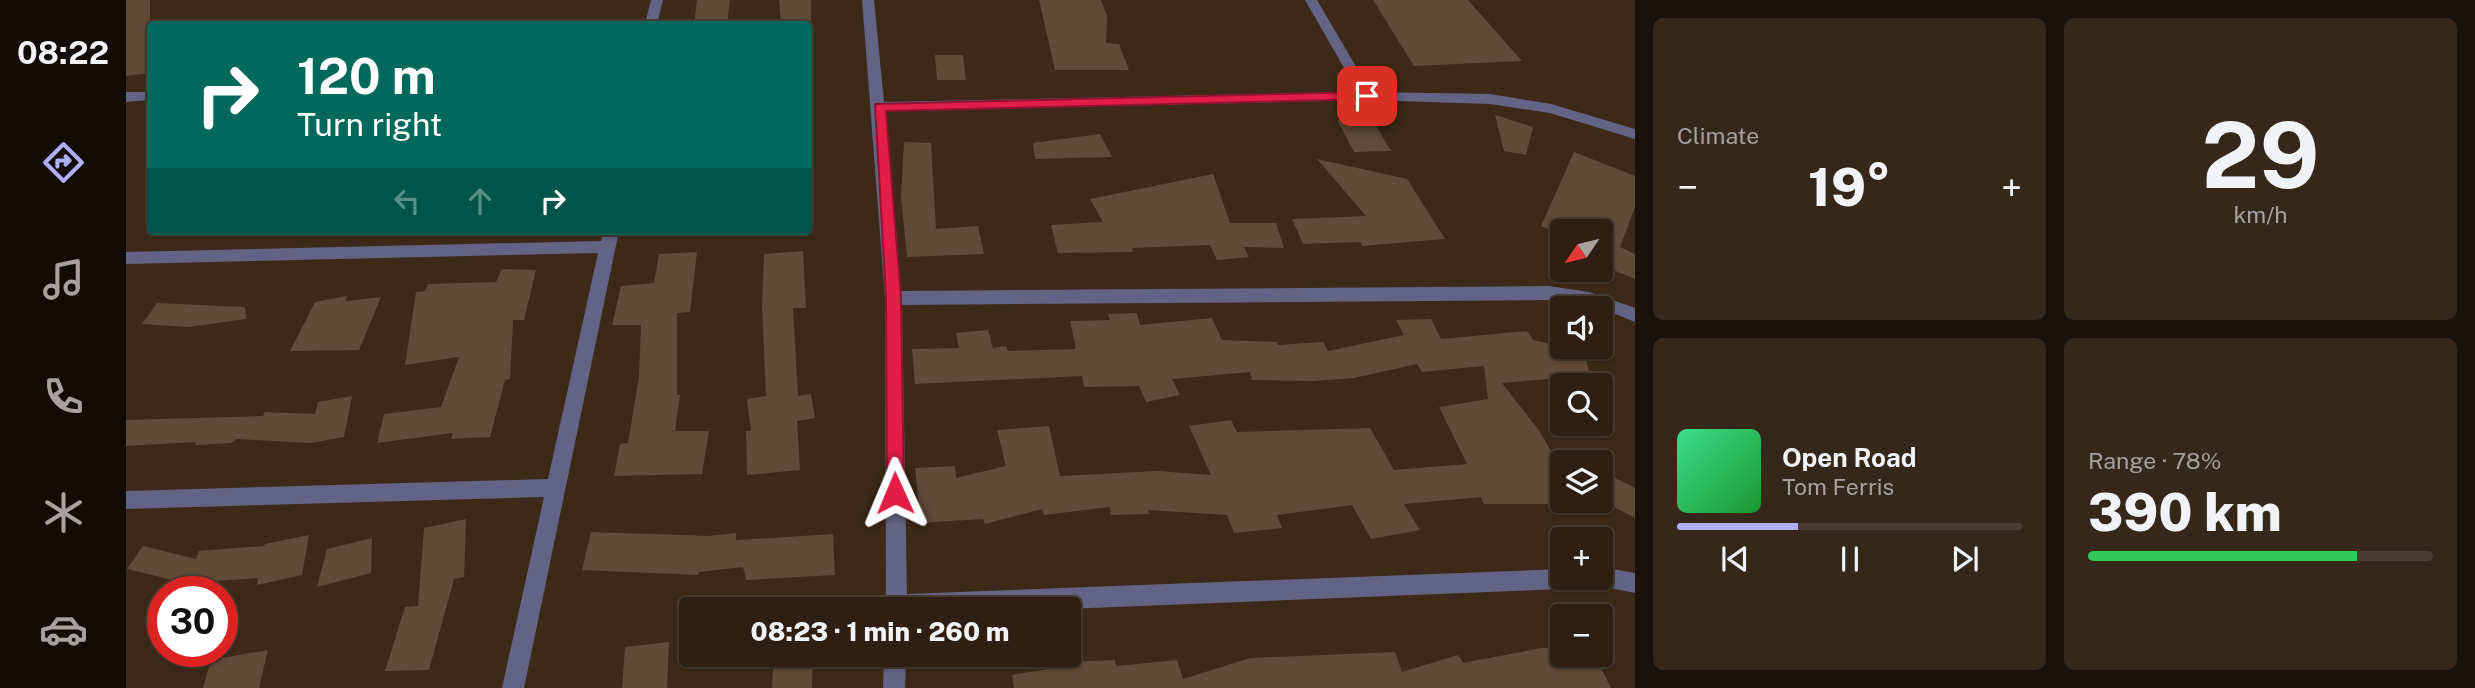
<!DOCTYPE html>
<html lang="en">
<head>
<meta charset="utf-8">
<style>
  :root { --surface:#2e1f12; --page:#36271b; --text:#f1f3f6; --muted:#a7a29f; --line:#493d32; --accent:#b0aefa }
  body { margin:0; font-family:"Public Sans",sans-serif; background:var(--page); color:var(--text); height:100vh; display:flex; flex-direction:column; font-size:26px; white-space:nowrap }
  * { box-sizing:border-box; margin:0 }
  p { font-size:23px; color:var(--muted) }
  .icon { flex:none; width:38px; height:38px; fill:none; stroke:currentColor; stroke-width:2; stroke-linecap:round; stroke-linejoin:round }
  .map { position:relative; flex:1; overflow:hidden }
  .drawer { display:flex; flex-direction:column; gap:18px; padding:18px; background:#19110a; width:840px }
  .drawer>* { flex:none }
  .top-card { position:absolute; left:21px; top:21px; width:665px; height:214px; border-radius:7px; box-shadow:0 2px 5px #0004,0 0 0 2px var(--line); background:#00695c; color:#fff; overflow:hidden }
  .needle { width:46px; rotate:235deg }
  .tools { position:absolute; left:1424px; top:219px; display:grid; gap:14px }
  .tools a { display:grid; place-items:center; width:63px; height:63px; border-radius:7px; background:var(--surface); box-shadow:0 2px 5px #0004,0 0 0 2px var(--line); font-size:35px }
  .speed { position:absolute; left:21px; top:576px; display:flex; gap:14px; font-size:35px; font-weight:700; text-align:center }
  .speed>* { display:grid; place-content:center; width:91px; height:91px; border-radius:50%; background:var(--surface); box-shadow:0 2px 5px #0004,0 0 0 2px var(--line); line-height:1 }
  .speed .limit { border:10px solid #d22; background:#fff; color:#111 }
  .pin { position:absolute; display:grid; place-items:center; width:60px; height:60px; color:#fff; margin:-30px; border-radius:14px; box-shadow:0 4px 10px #0006 }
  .me { position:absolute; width:77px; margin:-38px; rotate:359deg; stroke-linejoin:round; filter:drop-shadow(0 0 5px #0008) }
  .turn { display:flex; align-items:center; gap:24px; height:147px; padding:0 35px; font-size:32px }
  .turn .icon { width:91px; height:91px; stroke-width:2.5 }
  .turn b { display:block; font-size:49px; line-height:60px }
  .lanes { display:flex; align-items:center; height:66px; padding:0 35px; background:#0003; justify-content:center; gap:35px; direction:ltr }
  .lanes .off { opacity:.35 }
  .big { font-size:52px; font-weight:800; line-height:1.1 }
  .drawer .tile { flex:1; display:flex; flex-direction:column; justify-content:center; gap:10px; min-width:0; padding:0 24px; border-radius:10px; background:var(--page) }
  .drawer .dial { align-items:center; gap:0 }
  .dial b { font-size:91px; line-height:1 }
  .song { display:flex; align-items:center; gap:21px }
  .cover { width:84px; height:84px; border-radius:10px; background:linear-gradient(135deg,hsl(150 70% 55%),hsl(130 70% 35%)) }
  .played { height:7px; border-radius:4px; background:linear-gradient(90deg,var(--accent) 35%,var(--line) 35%) }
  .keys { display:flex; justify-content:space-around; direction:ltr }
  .heat { display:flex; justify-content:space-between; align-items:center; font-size:38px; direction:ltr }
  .charge { height:10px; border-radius:5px; background:linear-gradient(90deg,#34c759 78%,var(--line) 0) }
  .drawer .tiles { flex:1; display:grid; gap:18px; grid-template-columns:repeat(2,1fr) }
  .trip { position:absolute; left:553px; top:597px; width:402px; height:70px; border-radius:7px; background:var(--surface); box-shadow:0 2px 5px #0004,0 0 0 2px var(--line); font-weight:800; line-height:70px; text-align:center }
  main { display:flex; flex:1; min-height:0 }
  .dock { display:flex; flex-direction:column; width:126px; justify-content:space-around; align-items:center; background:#120c07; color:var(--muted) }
  .dock .icon { width:49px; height:49px }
  .dock .active { color:var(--accent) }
  .dock b { font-size:32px; color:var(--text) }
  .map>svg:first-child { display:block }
  .building { fill:#604a38 }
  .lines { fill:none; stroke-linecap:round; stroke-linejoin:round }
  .minor { fill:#636385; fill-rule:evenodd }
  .route { fill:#e11d48; stroke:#92132f; stroke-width:2 }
</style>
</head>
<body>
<main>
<nav class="dock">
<b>08:22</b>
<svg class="icon active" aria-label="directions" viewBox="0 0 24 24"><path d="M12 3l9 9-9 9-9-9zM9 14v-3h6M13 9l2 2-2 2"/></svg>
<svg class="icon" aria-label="music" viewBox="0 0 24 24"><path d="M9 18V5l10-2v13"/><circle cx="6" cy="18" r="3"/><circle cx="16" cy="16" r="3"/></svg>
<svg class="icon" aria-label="phone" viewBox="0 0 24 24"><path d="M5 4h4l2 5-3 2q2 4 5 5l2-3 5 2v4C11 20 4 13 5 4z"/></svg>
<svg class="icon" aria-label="climate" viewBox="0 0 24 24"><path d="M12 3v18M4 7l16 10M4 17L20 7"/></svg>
<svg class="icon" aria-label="car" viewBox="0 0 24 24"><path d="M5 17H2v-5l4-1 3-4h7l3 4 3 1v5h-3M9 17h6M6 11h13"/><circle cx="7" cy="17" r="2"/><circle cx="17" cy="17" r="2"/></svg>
</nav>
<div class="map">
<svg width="1509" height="688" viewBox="0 0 1509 688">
  <rect width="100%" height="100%" fill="#3d2918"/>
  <path class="building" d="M0,0H24V73L0,76Z
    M571,0H604L601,24H568Z
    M653,0H685V24H655Z
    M913,0H975L981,16L980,43L993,44L1003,70H929Z
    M1247,0H1342L1396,61L1288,66Z
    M809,55H837L840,80H811Z
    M1369,115L1407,127L1400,155L1378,151Z
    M1246,119L1265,151L1228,152L1211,120Z
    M974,134L986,157L909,159L907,143Z
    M778,142L805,143L810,229L852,226L858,254L781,257L775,196Z
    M1448,152L1509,176V207L1494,247L1509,254V279L1475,265V231H1437V235L1415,226Z
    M1191,159L1281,179L1319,239L1236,246L1234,242L1177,244L1166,219L1240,216Z
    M1087,174L1104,223H1150L1158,248L1118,247L1123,257L1091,260L1084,245L1006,248L1007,252L932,253L925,225L977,222L964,199Z
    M677,251L680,308H667L672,396L685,394L689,418L671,421L674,470L621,475L620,431H625L621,399L640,396L636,305L638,254Z
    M571,252L564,312L551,313V395H554L549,431H583L576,474L488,476L494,444L502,443L513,376L515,325H486L495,286L528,283L533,254Z
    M376,269L410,270L398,320H387L384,379L379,380L364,437L325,439L327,433L251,443L258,414L315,407L333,357L279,365L290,292L299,291L302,284L370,282Z
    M221,296L220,301L255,297L233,350L164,351L189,302Z
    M31,303L119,307L120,319L62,327L16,324Z
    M1011,313L1014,325L1086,318L1096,340L1151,342L1152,345L1197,342L1202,351L1278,335L1270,320L1305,319L1315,339L1401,331L1407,340L1458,351L1466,384L1434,378L1376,383L1412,429L1437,471V504H1358L1355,497L1278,504L1294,530L1245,539L1226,505L1151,515L1156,528L1108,533L1101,515L1022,510L1023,514L985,515L984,507L918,515L916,509L859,524L857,519L795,523L789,468L829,466L830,478L880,466L871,430L923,426L934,476L1031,471L1085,475L1063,426L1105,420L1111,432L1244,428L1268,470L1341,464L1313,407L1362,399L1358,366L1296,372L1291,364L1228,378L1187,381L1126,380L1124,372L1046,379L1054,395L1020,402L1013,386L958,387L956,376L789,384L786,349L833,348L830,333L862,330L867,348L880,346L882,351L950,349L944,321L984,320L982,314Z
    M226,396L218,437L185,443L111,439L105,443L69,445L70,442L0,446V420L137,416L139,412L189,414L192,402Z
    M1483,475L1509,488V518L1475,500Z
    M340,519L338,577L328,579L303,670L259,671L279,607L292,606L298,528Z
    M465,532L582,536L610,533V540L707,534L709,575L620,580L617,567L573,572L572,575L456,570Z
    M183,535L176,575L131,585L132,578L59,583L1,569L17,546L70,559L73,551L138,546L139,544Z
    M246,538L245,573L191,587L201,549Z
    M543,642L541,688H496L499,647Z
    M1415,648H1437V654H1468L1485,688H888L886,675L941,666L940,662L989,660L990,666L1051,660L1057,679L1124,658L1269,652L1276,672L1332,655L1337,663Z
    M142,650L133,688H77L85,660Z
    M648,654H687L686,688H646Z"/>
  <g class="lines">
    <path class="minor" d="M525,0H537L531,24H519Z
      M736,0H748L758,102L1232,92L1179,0H1191L1245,92L1364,94L1425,104L1509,129V139L1424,113L1364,104L1241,100L758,111L775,291L1423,286L1463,292L1509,308V322L1475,308L1423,300L776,305L781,594L1437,569V578H1475V567L1509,573V593L1469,585L1461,588L939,609H760L759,298Z
      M0,92H24V100L0,102Z
      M477,231H493L398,688H376L418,497L0,509V491L422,479L472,253L0,264V252L475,241Z
      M758,654H780L779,688H757Z"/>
  </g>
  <path class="route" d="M1241,92L1245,93V99L760,111L775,298L778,493L776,499L769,501L763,499L761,493L760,298L749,104Z"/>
</svg>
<div class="tools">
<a><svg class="needle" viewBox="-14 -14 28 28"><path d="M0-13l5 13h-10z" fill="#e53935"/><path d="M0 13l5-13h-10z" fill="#a7a29f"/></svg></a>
<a><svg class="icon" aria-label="sound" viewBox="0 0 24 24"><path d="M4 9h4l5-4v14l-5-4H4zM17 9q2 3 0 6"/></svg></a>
<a><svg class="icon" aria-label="search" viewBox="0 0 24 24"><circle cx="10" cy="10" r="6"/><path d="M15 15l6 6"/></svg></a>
<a><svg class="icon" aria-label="layers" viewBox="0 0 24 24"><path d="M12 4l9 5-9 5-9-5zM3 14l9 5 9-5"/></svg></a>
<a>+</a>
<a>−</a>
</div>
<div class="speed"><div class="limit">30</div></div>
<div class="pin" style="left:1241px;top:96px;background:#d93025"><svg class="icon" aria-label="arrive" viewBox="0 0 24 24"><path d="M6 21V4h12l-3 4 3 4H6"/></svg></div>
<svg class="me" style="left:769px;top:493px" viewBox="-20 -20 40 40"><path d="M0-17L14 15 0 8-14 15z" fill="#e11d48" stroke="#fff" stroke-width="4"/></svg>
<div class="trip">08:23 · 1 min · 260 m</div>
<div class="top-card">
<div class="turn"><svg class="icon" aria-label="right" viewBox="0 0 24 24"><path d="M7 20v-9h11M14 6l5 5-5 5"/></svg><div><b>120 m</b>Turn right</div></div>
<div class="lanes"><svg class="icon off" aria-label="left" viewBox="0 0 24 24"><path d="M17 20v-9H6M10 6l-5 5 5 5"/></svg><svg class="icon off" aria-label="ahead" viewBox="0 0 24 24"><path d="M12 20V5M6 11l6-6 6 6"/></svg><svg class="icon" aria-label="right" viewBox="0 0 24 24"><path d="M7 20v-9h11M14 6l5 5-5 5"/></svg></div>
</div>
</div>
<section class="drawer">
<div class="tiles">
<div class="tile"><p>Climate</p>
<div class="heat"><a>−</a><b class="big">19°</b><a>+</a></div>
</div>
<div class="tile dial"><b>29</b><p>km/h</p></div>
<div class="tile">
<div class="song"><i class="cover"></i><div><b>Open Road</b><p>Tom Ferris</p></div></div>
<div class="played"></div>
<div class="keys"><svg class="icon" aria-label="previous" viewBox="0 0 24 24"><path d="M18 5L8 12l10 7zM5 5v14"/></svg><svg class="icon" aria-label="pause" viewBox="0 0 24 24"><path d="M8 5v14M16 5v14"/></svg><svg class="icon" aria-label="next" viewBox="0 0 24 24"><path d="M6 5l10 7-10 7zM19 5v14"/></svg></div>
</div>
<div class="tile"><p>Range · 78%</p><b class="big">390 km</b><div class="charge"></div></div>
</div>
</section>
</main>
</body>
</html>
